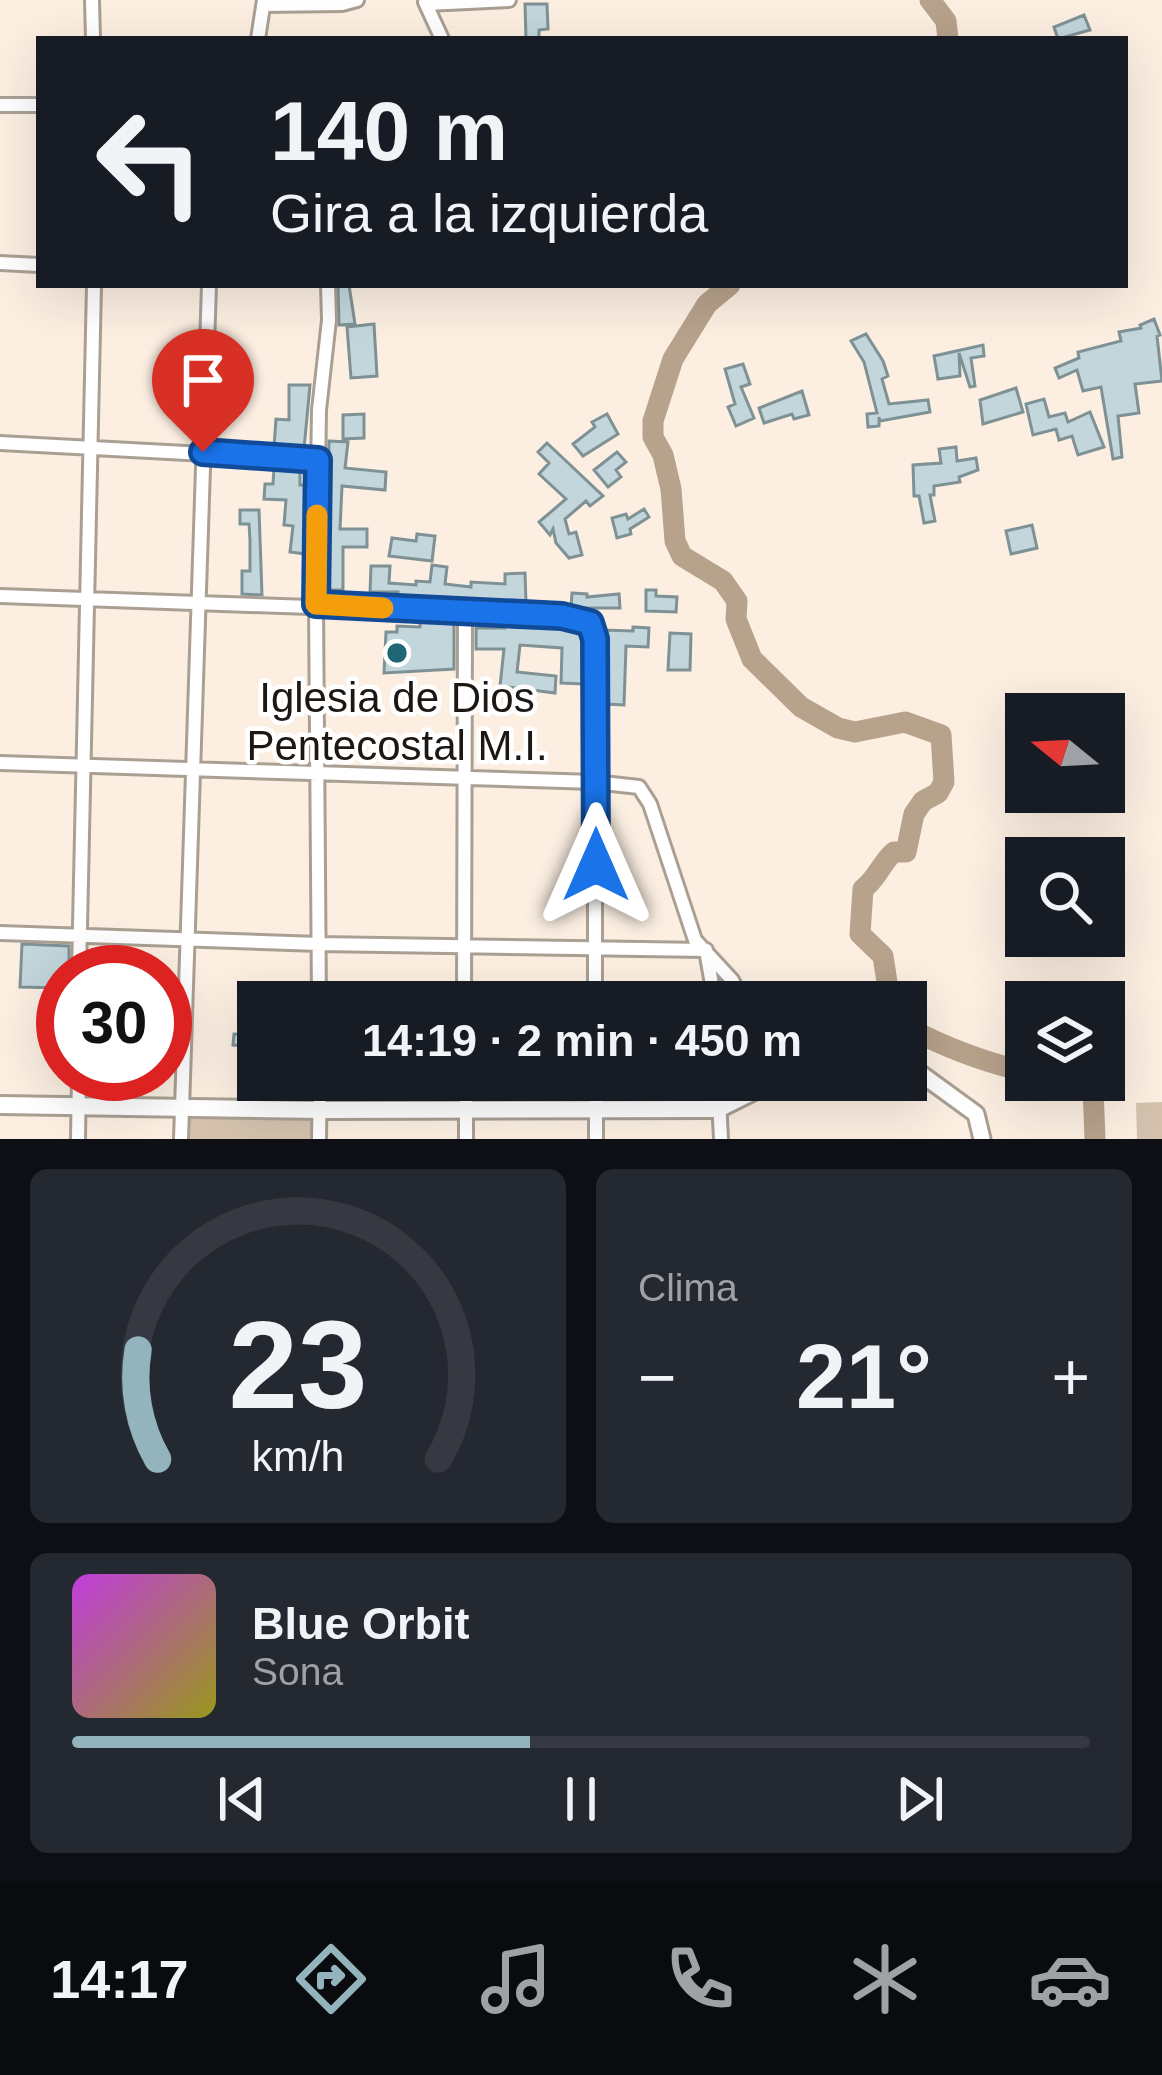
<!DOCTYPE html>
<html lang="es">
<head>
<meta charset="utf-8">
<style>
  :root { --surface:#171b24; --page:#242831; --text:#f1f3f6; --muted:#9ea1a6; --line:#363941; --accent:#93b4bc }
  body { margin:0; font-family:Helvetica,sans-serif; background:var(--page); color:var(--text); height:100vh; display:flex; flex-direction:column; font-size:45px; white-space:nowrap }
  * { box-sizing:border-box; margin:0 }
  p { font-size:39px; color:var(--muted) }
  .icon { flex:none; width:66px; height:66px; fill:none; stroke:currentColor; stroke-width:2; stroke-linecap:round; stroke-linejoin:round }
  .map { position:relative; height:1139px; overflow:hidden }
  .side { display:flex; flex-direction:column; gap:30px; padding:30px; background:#0d0f14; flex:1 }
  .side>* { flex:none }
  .top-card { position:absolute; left:36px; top:36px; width:1092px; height:252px; border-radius:0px; box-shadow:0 12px 48px #0002; background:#171b24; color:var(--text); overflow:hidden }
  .needle { width:78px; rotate:288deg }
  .fabs { position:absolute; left:1005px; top:693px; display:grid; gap:24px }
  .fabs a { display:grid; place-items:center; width:120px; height:120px; border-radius:0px; background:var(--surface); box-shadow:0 12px 48px #0002; font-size:60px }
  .speed { position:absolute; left:36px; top:945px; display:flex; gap:24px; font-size:60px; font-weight:700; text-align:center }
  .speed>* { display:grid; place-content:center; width:156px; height:156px; border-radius:50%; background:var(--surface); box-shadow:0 12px 48px #0002; line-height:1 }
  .speed .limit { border:18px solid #d22; background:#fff; color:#111 }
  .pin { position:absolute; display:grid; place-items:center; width:102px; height:102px; color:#fff; margin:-123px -51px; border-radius:50% 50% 50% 0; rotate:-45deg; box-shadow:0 0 12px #0007 }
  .pin .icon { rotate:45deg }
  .me { position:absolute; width:132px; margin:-66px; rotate:0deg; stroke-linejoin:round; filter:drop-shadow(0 0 9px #0008) }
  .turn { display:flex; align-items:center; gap:42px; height:252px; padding:0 36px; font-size:54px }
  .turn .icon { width:156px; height:156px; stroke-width:2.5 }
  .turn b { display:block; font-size:84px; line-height:102px }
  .big { font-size:90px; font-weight:600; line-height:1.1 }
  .side .widget { flex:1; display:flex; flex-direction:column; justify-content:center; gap:18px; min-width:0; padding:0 42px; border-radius:18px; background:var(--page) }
  .side .dial { align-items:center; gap:0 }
  .dial svg { height:312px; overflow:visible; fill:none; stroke:var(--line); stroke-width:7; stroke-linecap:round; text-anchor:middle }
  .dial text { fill:var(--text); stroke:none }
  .song { display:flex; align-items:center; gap:36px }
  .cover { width:144px; height:144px; border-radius:18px; background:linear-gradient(135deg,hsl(290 70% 55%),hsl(60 70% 35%)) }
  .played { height:12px; border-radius:6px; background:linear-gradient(90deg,var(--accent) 45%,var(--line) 45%) }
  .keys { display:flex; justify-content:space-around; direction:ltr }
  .heat { display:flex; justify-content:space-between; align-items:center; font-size:66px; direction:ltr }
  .side .tiles { flex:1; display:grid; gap:30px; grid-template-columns:1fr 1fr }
  .widget:last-child { grid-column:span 2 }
  .trip { position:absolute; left:237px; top:981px; width:690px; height:120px; border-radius:0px; background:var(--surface); box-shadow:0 12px 48px #0002; font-weight:600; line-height:120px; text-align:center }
  .dock { display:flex; height:192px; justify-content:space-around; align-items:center; background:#090b0e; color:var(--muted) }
  .dock .icon { width:84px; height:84px }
  .dock .on { color:var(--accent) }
  .dock b { font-size:54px; color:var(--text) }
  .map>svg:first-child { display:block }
  .green { fill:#d4c2ae }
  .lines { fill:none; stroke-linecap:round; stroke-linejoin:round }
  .river { stroke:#b7a28b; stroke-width:21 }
  .building { fill:#c2d6db; stroke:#7e9195; stroke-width:3 }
  .minor-casing { stroke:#aa9f93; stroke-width:18 }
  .tertiary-casing { stroke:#aa9f93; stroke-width:21 }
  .secondary-casing { stroke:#aa9f93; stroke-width:22 }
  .minor { stroke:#fff; stroke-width:12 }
  .tertiary { stroke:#fff; stroke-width:15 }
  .secondary { stroke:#fff; stroke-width:16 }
  .route-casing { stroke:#114b97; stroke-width:30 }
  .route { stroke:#1a73e8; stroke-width:21 }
  .slow { stroke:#f59e0b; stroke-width:21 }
  .poi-dot { fill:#206776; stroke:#fff; stroke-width:4.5 }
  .labels { text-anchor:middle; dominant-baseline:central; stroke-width:9; stroke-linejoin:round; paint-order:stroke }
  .poi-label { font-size:42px; fill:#1c1713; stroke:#fff }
</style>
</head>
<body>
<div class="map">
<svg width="1162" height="1139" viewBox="0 0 1162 1139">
  <rect width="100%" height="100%" fill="#fcefe2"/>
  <path class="green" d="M1162,1102V1139H1137L1136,1103Z
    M186,1112L314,1115V1139H185Z"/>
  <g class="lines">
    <path class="river" d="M930,0L946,21L948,39
      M730,285L707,304L673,359L653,421V437L663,455L671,489L675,541L682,556L723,581L737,601L736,619L752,659L801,707L838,728L855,732L905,722L941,735L944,782L938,793L923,801L914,814L906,852H894C881,863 877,879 863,889L860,934L883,956L890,1002
      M906,1027C947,1048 981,1061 1026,1072
      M1054,1080H1055
      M1083,1080L1093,1088L1095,1139"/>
  </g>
  <path class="building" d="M525,4H547L548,29L539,30V39H526Z
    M1084,15L1090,30L1058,39L1054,27Z
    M338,285H349L355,324L339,325Z
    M1154,319L1160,335L1157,336L1162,381L1135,384L1139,413L1118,416L1122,457L1113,459L1101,387L1083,391L1077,370L1059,378L1055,368L1079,358L1078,352L1121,341L1119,332L1141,328L1140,325Z
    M374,324L377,376L351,378L347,327Z
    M866,334L883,361L888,376L882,379L889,404L928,400L930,412L880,421L879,417V426L868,427L867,414L877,413L864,362L851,341Z
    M983,345L984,356L971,358L975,386L970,387L959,353L960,376L938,379L934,356Z
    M743,364L750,384L741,387L754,418L736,426L728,407L735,404L725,369Z
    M289,385H310L304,449L274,447L276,419L289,420Z
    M1016,388L1023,412L983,424L980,400Z
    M802,391L809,415L794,419L792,414L764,423L759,408Z
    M1044,399L1049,417L1065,413L1068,422L1090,412L1104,447L1078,455L1072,436L1059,440L1056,429L1033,435L1026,404Z
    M364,414V438L343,439V415Z
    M607,414L618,434L583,456L573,444L595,427L592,422Z
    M329,441L348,442L345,468L386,472L385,490L342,486L340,529H367V547H343V590H327Z
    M547,443L603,496L590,506L586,501L565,519L569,534L576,532L582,555L569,558L556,543L553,529L550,535L539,522L566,499L539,474L549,463L538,452Z
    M956,447L957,461L976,458L978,470L959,477L960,482L934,486V495H930L935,521L924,523L919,496H914L913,465L941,463L939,449Z
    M617,452L626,462L616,470L621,477L608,487L594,470Z
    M274,468L300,470V485H306V554L290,552L293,526L284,525L286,500L264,499L265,484H273Z
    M644,509L649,517L630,529L631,534L617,538L612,518L626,514L628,519Z
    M240,510H259L262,595L242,594V571H250V540L249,524H240Z
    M1032,525L1037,548L1011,554L1006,531Z
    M417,534L435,536L432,561L389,556L392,538L416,541Z
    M432,565L447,567L445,584L471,587V582L505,584V574L525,573L526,602L397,600L398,592H370L371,566H390L389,583L416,585V581L430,582Z
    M646,590H656V596L677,597L676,612L646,611Z
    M572,593L587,594V597L619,594L620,608H571Z
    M420,621L454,623V669L384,673L386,632H397V626L420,627Z
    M506,625L560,627L582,633L584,684L561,683L562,648L520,645L517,672L556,676L555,693L500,686L504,649H476V628H505Z
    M633,627L649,628L648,647L626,646L624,705L605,704L603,630L633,631Z
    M670,633L691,634L690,670H668Z
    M22,944L69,946V972H63V988L20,987Z
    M234,1034L258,1036V1080H264L263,1094L243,1093L247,1046L233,1045Z"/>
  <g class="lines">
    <g class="minor-casing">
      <path id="minor" d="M92,0L93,39
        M425,2L442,39
        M427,4L509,0
        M264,5L342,4L357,0
        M258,39L264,0
        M0,105H39
        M0,263L39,265
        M0,443L318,460
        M0,596L561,616L590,624L595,639V1002
        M0,763L594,782L639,787L650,804L695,940L732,980L743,1002
        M0,933L319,944L706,950L715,1002
        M79,972L94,285
        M319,1002L316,604L319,410L329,320L328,285
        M464,1002L465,612
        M466,1080V1139
        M596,1080V1139
        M718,1080L721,1139
        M78,1139L79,1074
        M181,1139L209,285
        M319,1139L320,1080"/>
    </g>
    <g class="tertiary-casing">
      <path id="tertiary" d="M906,1068L917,1071L976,1114L982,1139
        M719,1109L777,1080"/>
    </g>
    <g class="secondary-casing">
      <path id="secondary" d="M0,1105L320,1110L719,1109"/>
    </g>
    <use href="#minor" class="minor"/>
    <use href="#tertiary" class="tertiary"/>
    <use href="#secondary" class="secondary"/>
  </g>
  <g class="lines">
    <g class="route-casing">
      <path id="route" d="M203,452L318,460L316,604L562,616L590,623L595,639L596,865"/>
    </g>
    <use href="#route" class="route"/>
    <path class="slow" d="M317,515L316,604L383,608"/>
  </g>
  <circle class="poi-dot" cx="397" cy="653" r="12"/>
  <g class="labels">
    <g class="poi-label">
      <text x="397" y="697">Iglesia de Dios<tspan x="397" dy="48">Pentecostal M.I.</tspan></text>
    </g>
  </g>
</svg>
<div class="fabs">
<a><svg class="needle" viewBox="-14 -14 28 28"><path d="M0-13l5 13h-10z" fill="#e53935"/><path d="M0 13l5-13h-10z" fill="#9ea1a6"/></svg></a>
<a><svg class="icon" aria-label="search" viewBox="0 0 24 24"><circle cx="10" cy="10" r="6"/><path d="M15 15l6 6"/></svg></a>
<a><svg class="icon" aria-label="layers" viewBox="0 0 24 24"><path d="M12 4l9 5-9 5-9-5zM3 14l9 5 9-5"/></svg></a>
</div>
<div class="speed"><div class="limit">30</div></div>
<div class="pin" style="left:203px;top:452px;background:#d93025"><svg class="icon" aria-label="arrive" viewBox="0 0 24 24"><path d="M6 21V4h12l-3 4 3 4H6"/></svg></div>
<svg class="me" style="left:596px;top:865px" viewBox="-20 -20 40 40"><path d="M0-17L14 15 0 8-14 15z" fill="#1a73e8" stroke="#fff" stroke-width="4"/></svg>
<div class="trip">14:19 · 2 min · 450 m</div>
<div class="top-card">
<div class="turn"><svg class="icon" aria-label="left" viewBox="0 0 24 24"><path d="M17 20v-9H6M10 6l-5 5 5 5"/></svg><div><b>140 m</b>Gira a la izquierda</div></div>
</div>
</div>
<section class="side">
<div class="tiles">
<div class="widget dial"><svg viewBox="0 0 100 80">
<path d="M14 69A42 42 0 1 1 86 69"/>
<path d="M14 69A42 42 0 0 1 9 41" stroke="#93b4bc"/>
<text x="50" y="56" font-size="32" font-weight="700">23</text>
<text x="50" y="72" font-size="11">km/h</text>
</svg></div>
<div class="widget"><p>Clima</p>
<div class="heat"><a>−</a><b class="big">21°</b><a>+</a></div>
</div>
<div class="widget">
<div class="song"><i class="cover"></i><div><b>Blue Orbit</b><p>Sona</p></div></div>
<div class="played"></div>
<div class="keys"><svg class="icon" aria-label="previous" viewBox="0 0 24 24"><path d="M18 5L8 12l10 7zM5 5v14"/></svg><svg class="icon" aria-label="pause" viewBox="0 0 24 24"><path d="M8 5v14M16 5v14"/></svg><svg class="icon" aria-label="next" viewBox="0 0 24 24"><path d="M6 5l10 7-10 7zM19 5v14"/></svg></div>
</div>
</div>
</section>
<nav class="dock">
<b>14:17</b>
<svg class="icon on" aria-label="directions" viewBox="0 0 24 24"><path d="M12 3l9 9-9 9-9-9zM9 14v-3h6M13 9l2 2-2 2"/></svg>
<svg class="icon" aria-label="music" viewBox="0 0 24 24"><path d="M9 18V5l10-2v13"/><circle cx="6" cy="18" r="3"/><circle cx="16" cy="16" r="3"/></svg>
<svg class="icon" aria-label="phone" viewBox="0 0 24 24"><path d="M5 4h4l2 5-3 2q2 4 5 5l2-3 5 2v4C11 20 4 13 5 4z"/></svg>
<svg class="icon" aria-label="climate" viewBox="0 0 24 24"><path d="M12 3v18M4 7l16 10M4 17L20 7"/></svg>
<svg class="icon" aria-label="car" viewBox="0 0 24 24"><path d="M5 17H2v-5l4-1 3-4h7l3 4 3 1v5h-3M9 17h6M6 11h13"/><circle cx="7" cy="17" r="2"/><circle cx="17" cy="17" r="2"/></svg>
</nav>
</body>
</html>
